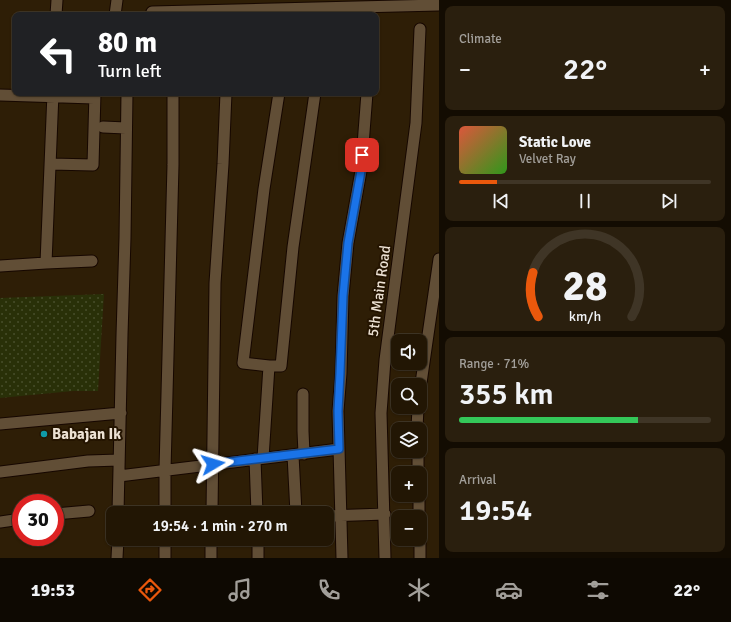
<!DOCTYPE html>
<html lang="en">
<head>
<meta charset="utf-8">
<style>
  :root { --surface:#221604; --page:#2a1f0e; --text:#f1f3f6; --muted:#a29f9a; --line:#3f3526; --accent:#ea580c }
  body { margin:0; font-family:Signika,sans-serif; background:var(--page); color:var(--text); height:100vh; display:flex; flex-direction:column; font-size:15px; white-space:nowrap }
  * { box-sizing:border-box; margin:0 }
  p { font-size:13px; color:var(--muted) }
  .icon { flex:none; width:22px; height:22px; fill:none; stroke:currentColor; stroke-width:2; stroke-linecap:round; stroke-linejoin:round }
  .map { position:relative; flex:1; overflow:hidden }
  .side { display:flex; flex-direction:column; gap:6px; padding:6px; background:#130c02; width:292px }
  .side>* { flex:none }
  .top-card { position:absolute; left:12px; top:12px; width:367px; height:84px; border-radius:8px; box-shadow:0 1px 3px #0004,0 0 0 1px var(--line); background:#202124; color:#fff; overflow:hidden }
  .buttons { position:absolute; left:391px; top:334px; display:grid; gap:8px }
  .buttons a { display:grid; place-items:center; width:36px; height:36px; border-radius:8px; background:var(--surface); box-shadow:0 1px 3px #0004,0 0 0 1px var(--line); font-size:20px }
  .speed { position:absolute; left:12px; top:494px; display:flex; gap:8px; font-size:20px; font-weight:700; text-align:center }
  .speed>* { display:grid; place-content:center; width:52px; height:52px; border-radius:50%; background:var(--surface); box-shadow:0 1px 3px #0004,0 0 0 1px var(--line); line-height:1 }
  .speed .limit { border:6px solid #d22; background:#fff; color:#111 }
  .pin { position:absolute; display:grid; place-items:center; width:34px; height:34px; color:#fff; margin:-17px; border-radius:8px; box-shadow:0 2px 6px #0006 }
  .me { position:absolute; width:44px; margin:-22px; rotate:83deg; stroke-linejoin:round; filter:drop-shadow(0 0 3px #0008) }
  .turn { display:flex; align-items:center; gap:14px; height:84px; padding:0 20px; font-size:18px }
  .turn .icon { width:52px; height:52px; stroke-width:2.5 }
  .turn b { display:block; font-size:28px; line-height:34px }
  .big { font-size:30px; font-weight:600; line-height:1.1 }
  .side .card { flex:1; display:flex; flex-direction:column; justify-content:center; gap:6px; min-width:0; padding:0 14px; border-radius:8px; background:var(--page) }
  .side .dial { align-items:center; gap:0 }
  .dial svg { height:104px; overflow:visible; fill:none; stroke:var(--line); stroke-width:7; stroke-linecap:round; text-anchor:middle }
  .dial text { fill:var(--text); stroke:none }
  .song { display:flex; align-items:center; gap:12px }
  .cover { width:48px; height:48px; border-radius:6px; background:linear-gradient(135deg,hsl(10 70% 55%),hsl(110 70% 35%)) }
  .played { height:4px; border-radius:2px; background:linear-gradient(90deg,var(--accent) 15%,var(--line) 15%) }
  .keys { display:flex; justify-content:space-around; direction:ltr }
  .heat { display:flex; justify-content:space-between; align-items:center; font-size:22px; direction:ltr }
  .charge { height:6px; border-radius:3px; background:linear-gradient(90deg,#34c759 71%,var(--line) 0) }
  .trip { position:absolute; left:106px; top:506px; width:228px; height:40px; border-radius:8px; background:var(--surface); box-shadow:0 1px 3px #0004,0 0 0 1px var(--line); font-weight:600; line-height:40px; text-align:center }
  .tab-bar { display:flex; height:64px; justify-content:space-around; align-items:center; background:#0e0902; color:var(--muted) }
  .tab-bar .icon { width:28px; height:28px }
  .tab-bar .on { color:var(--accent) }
  .tab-bar b { font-size:18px; color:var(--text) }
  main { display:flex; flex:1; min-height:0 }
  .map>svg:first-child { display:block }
  .grass { fill:url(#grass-dots) }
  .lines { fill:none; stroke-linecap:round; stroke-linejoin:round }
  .minor-casing { stroke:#160700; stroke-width:13 }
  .minor { stroke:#614e36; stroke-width:11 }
  .route-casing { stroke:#114b97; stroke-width:10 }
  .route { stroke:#1a73e8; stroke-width:7 }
  .culture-dot { fill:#0f9aa8; stroke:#241400; stroke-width:1.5 }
  .labels { text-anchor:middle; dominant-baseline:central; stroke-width:4; stroke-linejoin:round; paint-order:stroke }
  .street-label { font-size:15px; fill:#ece1d3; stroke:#241400 }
  .poi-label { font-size:15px; font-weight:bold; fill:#ece1d3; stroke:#241400; text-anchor:start }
</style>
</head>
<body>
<main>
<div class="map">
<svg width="439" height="558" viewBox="0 0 439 558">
  <defs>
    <pattern id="grass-dots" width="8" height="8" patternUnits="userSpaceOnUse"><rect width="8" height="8" fill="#293008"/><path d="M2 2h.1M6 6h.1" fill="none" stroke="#484e2b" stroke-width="1.8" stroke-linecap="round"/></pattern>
  </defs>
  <rect width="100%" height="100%" fill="#2e1e06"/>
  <path class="grass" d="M104,294L98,391H73L0,398V298Z"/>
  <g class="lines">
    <g class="minor-casing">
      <path id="minor" d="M152,12L439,5
        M56,15L57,0
        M115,15L117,0
        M279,93L264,189L243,363L269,366H281L293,247L315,93
        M0,95L94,98
        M103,127L126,128
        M51,164L93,165L95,93
        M46,263L92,261
        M0,266L46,263L53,93
        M420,390L439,259
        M303,394V431L304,454
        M0,424L121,413
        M417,429L418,407
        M418,451V473
        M293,455L296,513
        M263,458L269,366
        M255,459L257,513
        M0,472L88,461L119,460
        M119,476L339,449
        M419,495V517
        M118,513L122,335L125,238L127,93
        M165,513V470L173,165V93
        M212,513L215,283L223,164L226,93
        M55,514L89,511
        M327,516L385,514
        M0,522L21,519
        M258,539V558
        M420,539V558
        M117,558L118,539
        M165,558V539
        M211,558V539
        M342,558L338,411L341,373L343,296L348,243L361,171L367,93
        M385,558L381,413L385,360L416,123L420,29"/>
    </g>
    <use href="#minor" class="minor"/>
  </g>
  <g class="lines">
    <g class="route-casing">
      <path id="route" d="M213,464L339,449L338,411L340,373L343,296L348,243L361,171L362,155"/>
    </g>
    <use href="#route" class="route"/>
  </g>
  <circle class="culture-dot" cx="44" cy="434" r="4"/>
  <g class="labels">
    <g class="street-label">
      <text transform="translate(379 291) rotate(-82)">5th Main Road</text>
    </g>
    <g class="poi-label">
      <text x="52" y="434">Babajan Ik</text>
    </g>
  </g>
</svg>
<div class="buttons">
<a><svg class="icon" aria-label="sound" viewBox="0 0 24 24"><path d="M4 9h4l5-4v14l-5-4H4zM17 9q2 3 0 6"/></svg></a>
<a><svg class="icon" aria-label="search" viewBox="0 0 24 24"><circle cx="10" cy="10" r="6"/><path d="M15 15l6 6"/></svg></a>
<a><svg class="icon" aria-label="layers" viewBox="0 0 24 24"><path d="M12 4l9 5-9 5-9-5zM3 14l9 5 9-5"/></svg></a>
<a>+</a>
<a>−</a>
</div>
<div class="speed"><div class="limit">30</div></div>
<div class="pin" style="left:362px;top:155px;background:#d93025"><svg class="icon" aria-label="arrive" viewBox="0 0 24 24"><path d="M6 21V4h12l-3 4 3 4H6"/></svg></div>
<svg class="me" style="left:213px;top:464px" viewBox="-20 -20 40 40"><path d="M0-17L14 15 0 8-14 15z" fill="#1a73e8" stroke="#fff" stroke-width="4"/></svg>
<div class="trip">19:54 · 1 min · 270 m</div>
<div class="top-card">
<div class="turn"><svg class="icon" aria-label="left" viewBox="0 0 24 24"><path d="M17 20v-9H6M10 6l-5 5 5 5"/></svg><div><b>80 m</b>Turn left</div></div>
</div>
</div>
<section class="side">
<div class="card"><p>Climate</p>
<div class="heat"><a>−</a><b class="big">22°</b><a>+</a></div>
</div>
<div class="card">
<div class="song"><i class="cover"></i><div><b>Static Love</b><p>Velvet Ray</p></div></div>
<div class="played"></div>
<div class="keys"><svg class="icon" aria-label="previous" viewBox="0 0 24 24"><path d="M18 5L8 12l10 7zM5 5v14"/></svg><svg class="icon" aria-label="pause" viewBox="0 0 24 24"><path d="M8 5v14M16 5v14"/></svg><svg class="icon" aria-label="next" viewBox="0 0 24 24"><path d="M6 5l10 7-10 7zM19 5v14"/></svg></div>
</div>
<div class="card dial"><svg viewBox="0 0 100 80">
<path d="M14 69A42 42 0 1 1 86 69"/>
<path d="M14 69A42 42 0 0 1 10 35" stroke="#ea580c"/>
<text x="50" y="56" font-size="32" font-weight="700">28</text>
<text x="50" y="72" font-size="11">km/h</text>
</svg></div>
<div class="card"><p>Range · 71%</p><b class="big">355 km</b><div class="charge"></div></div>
<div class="card"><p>Arrival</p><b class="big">19:54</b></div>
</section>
</main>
<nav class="tab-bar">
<b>19:53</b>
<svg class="icon on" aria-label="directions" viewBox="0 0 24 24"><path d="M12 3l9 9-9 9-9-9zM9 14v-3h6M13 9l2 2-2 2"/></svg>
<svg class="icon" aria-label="music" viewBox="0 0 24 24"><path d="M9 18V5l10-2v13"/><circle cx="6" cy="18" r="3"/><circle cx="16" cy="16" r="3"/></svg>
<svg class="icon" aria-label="phone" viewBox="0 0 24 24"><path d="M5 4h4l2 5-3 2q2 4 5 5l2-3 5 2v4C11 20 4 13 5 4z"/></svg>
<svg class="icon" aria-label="climate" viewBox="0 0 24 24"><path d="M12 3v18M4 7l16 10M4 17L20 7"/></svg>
<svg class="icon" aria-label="car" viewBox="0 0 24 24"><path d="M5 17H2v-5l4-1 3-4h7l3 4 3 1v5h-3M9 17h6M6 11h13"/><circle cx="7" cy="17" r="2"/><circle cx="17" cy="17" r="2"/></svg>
<svg class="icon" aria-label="filters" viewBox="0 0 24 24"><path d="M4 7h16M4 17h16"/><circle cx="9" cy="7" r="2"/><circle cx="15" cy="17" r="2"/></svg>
<b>22°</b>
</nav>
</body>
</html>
